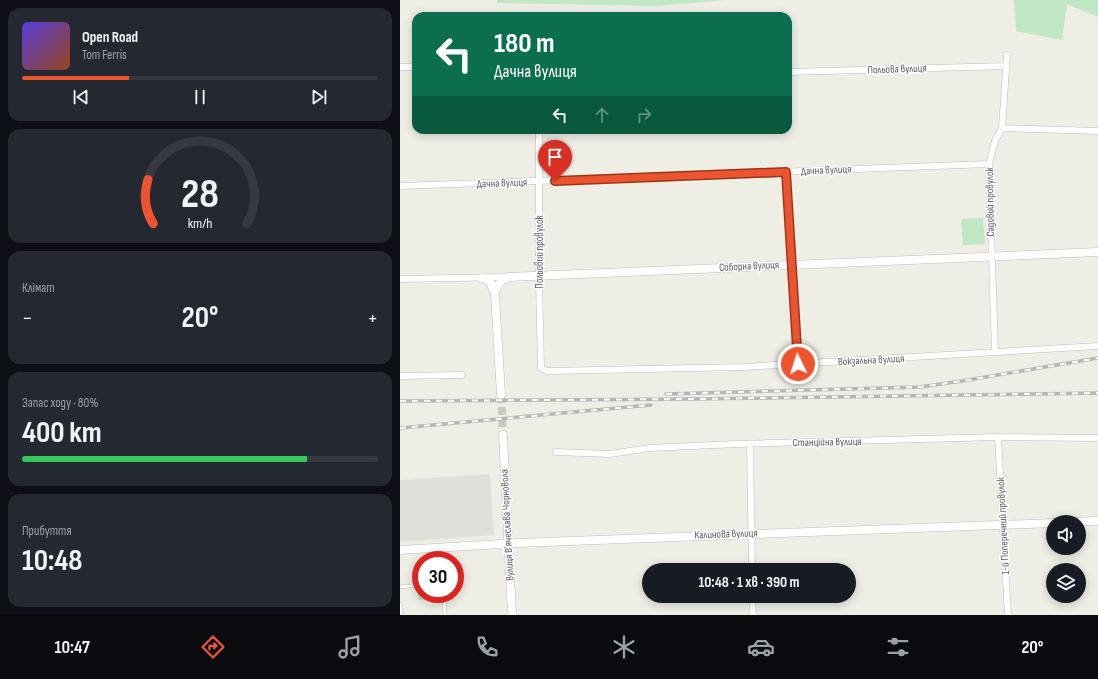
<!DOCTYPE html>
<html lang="uk">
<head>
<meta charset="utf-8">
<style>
  :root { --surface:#171b24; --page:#242831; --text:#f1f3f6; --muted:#9ea1a6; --line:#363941; --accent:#eb542f }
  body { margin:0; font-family:"Sofia Sans Condensed",sans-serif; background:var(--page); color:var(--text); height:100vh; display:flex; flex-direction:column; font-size:15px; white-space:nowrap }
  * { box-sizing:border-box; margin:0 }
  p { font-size:13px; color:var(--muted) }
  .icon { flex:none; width:22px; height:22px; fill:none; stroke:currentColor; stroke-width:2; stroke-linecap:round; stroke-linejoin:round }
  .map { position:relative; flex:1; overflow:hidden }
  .side { display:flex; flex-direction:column; gap:8px; padding:8px; background:#0d0f14; width:400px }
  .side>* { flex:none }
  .top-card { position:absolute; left:12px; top:12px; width:380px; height:122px; border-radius:12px; box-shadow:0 2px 10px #0003; background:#0b6e4f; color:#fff; overflow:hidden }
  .buttons { position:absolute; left:646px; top:515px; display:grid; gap:8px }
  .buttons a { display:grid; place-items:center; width:40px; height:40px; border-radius:50%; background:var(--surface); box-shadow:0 2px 10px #0003; font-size:20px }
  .speed { position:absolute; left:12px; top:551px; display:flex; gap:8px; font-size:20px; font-weight:700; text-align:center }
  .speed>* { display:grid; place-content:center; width:52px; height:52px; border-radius:50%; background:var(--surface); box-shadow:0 2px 10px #0003; line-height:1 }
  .speed .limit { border:6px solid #d22; background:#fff; color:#111 }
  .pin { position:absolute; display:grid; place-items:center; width:34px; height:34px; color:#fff; margin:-41px -17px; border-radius:50% 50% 50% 0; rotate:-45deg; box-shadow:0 0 4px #0007 }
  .pin .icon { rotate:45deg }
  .me { position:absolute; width:44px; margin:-22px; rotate:356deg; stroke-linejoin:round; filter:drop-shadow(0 0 3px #0008) }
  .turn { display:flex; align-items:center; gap:14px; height:84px; padding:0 16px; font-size:18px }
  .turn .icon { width:52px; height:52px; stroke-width:2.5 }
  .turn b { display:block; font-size:28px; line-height:34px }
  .lanes { display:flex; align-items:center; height:38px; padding:0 16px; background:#0003; justify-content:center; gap:20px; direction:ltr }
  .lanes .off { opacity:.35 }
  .big { font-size:30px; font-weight:700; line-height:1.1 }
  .side .widget { flex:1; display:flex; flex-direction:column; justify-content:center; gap:6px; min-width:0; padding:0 14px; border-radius:12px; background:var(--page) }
  .side .dial { align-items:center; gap:0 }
  .dial svg { height:104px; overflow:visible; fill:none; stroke:var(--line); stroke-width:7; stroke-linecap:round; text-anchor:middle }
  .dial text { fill:var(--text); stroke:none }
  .song { display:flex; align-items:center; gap:12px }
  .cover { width:48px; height:48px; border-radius:6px; background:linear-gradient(135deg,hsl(250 70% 55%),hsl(20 70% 35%)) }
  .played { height:4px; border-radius:2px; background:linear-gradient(90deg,var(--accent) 30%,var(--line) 30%) }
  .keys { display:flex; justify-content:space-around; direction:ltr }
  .heat { display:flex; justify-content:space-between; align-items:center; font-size:22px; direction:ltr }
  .charge { height:6px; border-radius:3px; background:linear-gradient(90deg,#34c759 80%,var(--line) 0) }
  .trip { position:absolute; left:242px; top:563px; width:214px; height:40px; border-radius:20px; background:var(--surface); box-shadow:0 2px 10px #0003; font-weight:700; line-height:40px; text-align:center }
  .tab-bar { display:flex; height:64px; justify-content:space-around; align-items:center; background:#090b0e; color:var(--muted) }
  .tab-bar .icon { width:28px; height:28px }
  .tab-bar .current { color:var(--accent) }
  .tab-bar b { font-size:18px; color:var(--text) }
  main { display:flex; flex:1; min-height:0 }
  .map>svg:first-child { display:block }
  .industrial { fill:#e0dfd9 }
  .green { fill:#c1e7c5 }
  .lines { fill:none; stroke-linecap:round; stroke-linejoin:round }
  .secondary-tunnel { stroke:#cacac5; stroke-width:8; stroke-dasharray:8 4; stroke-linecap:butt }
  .lane-casing { stroke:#b9bbc1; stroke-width:4 }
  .street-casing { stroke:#b9bbc1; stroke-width:7 }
  .secondary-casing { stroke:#babcc3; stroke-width:9 }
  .lane { stroke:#fff; stroke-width:3 }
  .street { stroke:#fff; stroke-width:6 }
  .secondary { stroke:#fff; stroke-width:8 }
  .rail-casing { stroke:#b5b6b6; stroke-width:3.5 }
  .rail { stroke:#fff; stroke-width:2; stroke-dasharray:6; stroke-linecap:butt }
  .route-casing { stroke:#99371f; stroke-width:10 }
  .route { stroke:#eb542f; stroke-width:7 }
  .labels { text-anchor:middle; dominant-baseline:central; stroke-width:3; stroke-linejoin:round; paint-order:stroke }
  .street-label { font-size:11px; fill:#5c5f65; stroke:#fff }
</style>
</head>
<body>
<main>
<section class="side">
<div class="widget">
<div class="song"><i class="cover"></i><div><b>Open Road</b><p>Tom Ferris</p></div></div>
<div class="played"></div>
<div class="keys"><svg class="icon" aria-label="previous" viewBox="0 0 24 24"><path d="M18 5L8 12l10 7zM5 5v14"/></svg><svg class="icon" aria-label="pause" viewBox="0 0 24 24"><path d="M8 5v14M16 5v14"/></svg><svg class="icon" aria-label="next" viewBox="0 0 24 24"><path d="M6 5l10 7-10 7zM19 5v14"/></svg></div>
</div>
<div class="widget dial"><svg viewBox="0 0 100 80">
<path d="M14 69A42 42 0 1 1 86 69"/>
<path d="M14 69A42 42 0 0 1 10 35" stroke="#eb542f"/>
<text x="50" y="56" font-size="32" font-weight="700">28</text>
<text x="50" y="72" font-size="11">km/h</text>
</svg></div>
<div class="widget"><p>Клімат</p>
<div class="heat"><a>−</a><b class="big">20°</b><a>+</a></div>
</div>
<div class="widget"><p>Запас ходу · 80%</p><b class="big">400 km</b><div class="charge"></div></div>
<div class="widget"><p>Прибуття</p><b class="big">10:48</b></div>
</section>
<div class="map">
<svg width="698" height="615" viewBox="0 0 698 615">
  <rect width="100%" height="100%" fill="#efeee5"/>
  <path class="industrial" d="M90,474L94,535L0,542V480Z"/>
  <path class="green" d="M97,0H328L257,6L97,3Z
    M614,0H698V17L667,4L662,40L616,31Z
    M583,218L585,244L563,245L561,219Z
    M21,588V594H40V599L18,600L17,589Z"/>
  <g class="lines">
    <path class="secondary-tunnel" d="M101,395L103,435"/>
    <g class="lane-casing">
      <path id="lane" d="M0,587L21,585
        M44,594L45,615
        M0,604L1,615"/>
    </g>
    <g class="street-casing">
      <path id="street" d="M0,67H16
        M388,72L606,66
        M602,128L698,131
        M139,130V283L141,368L147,371L343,367L698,346
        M386,172L398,364
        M0,186L589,164
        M0,279L108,277
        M595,352L589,164L595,141L602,128L607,55
        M0,376L62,375
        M598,437L608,615
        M350,444L352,570
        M156,452L210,454L249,448L336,444L598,437L698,438
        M352,596L353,615"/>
    </g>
    <g class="secondary-casing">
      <path id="secondary" d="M82,278L90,281L94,293
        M101,395L95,294C97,284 100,282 108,277L698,252
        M103,435L112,615
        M667,522L698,521
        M0,550L117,543L653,523"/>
    </g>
    <use href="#lane" class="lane"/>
    <use href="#street" class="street"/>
    <use href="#secondary" class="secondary"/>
    <g class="rail-casing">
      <path id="rail" d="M266,394L520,387L562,381L698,358
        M0,401L294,399L698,393
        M0,428L251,405"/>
    </g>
    <use href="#rail" class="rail"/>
  </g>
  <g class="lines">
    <g class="route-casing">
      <path id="route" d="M155,181L386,172L398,364"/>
    </g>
    <use href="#route" class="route"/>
  </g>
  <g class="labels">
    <g class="street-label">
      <text transform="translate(497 69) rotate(-2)">Польова вулиця</text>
      <text transform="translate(426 170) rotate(-3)">Дачна вулиця</text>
      <text transform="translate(102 183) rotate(-2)">Дачна вулиця</text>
      <text transform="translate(590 202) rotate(-91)">Садовий провулок</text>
      <text transform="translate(139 252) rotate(-90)">Польовий провулок</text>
      <text transform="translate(349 266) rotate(-3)">Соборна вулиця</text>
      <text transform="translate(471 360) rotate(-3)">Вокзальна вулиця</text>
      <text transform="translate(427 442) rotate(-1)">Станційна вулиця</text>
      <text transform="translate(107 525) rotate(-93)">вулиця Вʼячеслава Чорновола</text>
      <text transform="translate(603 526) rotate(-93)">1-й Поперечний провулок</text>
      <text transform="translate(326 534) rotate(-2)">Калинова вулиця</text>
    </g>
  </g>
</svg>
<div class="buttons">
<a><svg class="icon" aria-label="sound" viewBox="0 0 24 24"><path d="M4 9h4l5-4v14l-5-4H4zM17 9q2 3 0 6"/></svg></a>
<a><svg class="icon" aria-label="layers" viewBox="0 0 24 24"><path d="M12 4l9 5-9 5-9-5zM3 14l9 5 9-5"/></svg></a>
</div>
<div class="speed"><div class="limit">30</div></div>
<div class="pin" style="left:155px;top:181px;background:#d93025"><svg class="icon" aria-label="arrive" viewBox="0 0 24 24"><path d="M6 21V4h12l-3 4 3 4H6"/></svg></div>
<svg class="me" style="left:398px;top:364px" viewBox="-20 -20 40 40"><circle r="17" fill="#eb542f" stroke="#fff" stroke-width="3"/><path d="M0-11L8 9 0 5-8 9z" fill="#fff"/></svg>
<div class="trip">10:48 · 1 хв · 390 m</div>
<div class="top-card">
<div class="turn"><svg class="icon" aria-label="left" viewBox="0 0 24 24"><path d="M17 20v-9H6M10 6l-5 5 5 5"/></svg><div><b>180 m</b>Дачна вулиця</div></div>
<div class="lanes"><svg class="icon" aria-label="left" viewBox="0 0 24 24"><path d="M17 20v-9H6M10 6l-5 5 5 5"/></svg><svg class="icon off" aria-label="ahead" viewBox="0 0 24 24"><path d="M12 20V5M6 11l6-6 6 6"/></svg><svg class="icon off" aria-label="right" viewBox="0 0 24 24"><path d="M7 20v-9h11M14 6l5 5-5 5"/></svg></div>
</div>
</div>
</main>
<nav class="tab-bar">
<b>10:47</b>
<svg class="icon current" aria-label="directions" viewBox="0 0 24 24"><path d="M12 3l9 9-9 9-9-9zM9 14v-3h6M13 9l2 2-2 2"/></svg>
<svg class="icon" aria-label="music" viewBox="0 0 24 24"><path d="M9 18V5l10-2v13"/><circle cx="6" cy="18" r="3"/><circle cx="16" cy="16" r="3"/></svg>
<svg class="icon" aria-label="phone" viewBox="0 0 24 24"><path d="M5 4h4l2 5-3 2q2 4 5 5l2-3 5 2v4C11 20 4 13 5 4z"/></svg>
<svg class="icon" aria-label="climate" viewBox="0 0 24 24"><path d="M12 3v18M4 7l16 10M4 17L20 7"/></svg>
<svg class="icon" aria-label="car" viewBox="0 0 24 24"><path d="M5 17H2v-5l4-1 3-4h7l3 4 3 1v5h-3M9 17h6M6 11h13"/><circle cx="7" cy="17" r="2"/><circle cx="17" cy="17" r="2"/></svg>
<svg class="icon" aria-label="filters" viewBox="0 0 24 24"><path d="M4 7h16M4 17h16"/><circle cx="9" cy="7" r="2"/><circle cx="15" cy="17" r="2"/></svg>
<b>20°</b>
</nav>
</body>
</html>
